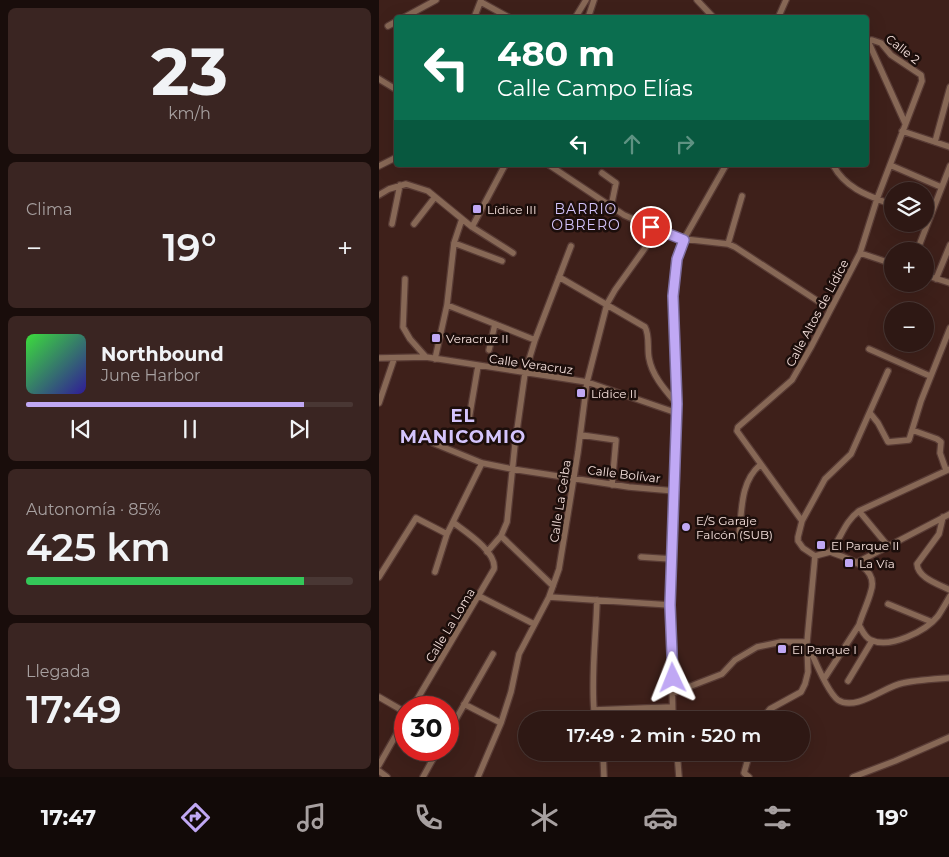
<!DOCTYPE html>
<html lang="es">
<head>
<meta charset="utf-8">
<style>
  :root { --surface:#2e1814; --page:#3a2522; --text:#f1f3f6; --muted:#a7a0a0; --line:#493734; --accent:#c0a8f4 }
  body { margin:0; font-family:Montserrat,sans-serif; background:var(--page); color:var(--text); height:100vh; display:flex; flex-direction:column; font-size:19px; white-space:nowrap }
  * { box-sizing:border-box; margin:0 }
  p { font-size:16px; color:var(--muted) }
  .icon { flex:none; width:28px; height:28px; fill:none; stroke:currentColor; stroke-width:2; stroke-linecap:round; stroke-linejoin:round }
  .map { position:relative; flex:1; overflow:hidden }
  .panel { display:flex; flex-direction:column; gap:8px; padding:8px; background:#190d0b; width:379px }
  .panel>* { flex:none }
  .top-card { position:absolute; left:15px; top:15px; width:475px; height:152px; border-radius:5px; box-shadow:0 5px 20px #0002,0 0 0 1px var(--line); background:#0b6e4f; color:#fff; overflow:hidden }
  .fabs { position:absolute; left:505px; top:182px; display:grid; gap:10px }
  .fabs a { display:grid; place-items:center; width:50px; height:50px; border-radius:50%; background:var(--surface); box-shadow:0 5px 20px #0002,0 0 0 1px var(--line); font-size:25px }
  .speed { position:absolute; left:15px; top:696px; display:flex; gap:10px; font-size:25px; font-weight:700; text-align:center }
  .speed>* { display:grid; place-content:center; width:65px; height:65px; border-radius:50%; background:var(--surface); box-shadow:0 5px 20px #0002,0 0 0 1px var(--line); line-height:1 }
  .speed .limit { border:8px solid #d22; background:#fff; color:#111 }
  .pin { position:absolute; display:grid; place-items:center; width:42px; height:42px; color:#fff; margin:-21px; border:2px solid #fff; border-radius:50%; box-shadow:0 1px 5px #0007 }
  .me { position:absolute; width:55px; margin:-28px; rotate:358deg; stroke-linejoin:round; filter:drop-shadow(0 0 4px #0008) }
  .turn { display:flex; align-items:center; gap:18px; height:105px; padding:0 20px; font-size:22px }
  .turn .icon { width:65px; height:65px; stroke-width:2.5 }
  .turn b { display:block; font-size:35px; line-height:42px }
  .lanes { display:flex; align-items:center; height:48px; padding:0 20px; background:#0003; justify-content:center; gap:25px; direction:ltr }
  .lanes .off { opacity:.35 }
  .big { font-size:38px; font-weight:600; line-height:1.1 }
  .panel .card { flex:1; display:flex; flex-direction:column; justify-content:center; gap:8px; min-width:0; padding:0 18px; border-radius:8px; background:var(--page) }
  .panel .dial { align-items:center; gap:0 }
  .dial b { font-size:65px; line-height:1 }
  .song { display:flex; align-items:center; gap:15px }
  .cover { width:60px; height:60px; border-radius:8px; background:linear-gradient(135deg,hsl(120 70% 55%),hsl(250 70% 35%)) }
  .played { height:5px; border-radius:2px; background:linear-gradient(90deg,var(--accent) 85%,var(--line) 85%) }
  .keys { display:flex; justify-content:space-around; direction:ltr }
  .heat { display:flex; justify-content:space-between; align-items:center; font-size:28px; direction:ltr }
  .charge { height:8px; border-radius:4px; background:linear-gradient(90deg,#34c759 85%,var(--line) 0) }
  .trip { position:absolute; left:139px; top:711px; width:292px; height:50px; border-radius:25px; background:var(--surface); box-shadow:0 5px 20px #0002,0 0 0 1px var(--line); font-weight:600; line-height:50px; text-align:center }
  .tab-bar { display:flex; height:80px; justify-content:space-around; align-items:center; background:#120a08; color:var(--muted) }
  .tab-bar .icon { width:35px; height:35px }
  .tab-bar .on { color:var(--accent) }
  .tab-bar b { font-size:22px; color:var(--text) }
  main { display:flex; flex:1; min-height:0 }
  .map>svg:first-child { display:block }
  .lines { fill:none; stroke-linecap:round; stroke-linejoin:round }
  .minor-casing { stroke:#583b35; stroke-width:8 }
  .minor { stroke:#876856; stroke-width:5.5 }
  .route-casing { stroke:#7d6d9f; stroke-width:12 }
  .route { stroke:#c0a8f4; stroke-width:9 }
  .poi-dot { fill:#c0a8f4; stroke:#1c0e0b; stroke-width:2 }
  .labels { text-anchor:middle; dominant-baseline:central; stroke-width:5; stroke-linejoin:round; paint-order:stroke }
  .street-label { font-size:12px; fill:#f6e1dd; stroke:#1c0e0b }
  .poi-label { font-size:12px; fill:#f6e1dd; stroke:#1c0e0b; text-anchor:start }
  .neighbourhood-label { font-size:14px; letter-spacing:1px; fill:#d4c4fc; stroke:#1c0e0b }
  .district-label { font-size:18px; font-weight:bold; letter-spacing:1px; fill:#d4c4fc; stroke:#1c0e0b }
</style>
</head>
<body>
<main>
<section class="panel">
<div class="card dial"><b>23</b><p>km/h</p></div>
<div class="card"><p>Clima</p>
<div class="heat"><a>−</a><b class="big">19°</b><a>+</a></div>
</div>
<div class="card">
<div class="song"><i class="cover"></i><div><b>Northbound</b><p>June Harbor</p></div></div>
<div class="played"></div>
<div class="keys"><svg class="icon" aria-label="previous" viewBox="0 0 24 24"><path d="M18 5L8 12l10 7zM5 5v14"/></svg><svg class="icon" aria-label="pause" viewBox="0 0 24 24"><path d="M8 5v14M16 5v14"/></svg><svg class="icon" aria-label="next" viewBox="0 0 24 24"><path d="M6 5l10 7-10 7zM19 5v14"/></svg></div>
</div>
<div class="card"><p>Autonomía · 85%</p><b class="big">425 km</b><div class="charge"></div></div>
<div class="card"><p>Llegada</p><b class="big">17:49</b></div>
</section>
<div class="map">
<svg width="571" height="777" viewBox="0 0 571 777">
  <rect width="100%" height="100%" fill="#3e201a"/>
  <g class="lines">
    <g class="minor-casing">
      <path id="minor" d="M318,0L335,18
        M102,2L131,18
        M24,18L57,0
        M95,18L102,0
        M196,18L207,0
        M209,18L215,0
        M399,18L407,0
        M9,26L18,21
        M489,41L526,123
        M0,79L18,90
        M523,131L571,147
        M556,142L571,87
        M170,165L245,215L272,227L305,239L349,244L356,247L451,309
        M454,165C467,189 490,196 514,205
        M511,165L562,187
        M0,166L18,157
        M223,173L237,183L232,207
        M0,195L10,189L27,184L49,191L93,227L134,253
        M13,224L21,185
        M35,224L56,197
        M93,227L126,165
        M75,243L123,261
        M349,244L363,196
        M538,251L571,166
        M481,253L514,264
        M546,275L571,283
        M180,277L266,327C271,336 268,348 270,358C273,376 287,391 298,404
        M26,279L24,327L31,339L47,357
        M557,279L571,245
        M68,305L156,340
        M490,349L551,376
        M110,350L116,324
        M0,358L47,357L208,382L298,413
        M56,359L68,305L75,243L83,219
        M0,403L15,359
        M491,413L499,423L509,442L530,440L542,401L571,328
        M90,419L99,366
        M533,430L558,439L562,442L561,453L567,470
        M202,435L237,440L233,485
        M54,443L103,463L133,469L250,487L296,491
        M480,511L509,546
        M564,517L560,534L538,564C539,578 559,584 571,590
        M423,521L358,431L359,427L413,380L432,347L481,253L498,199L543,81L542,75L512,55L502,43L493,40L488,41
        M122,536L174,586
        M360,536C363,511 361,482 381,465
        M108,552L122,536L128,522L136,444L146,373L156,340L192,246
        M451,552C468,558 500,567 492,591C489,603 483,614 480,625C483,630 486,638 492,640C511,649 547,631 559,616C563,610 567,603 571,596
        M451,552C462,539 465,522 480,511L571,469
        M436,556L424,548L419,541V537L423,521L446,479L472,454L509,371
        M436,556L451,552
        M262,557L293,559
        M477,563L571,514
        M56,572L68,534L103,463
        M0,577L37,518L68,534
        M100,596L155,624
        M170,597L291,605
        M218,600C217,637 212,674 215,710L293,707
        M509,604L553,622
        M430,647C435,659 449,693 459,700C477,712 506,686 524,683C539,680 555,679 571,678
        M445,679L480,625
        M469,681L493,641
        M294,693L343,674L356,660L378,647L402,642H428
        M0,697L26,712
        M85,704L122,723
        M33,708L115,569C118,552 87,532 75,523
        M223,710L224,720
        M294,720L291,605L298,404L294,296L298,259L305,239L347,165
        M382,720L391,709L422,692L426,684L429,672L428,642L436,556
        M69,733L114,654
        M224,752L225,777
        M298,752L300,777
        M0,765L26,719
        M0,771L8,777
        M44,777L59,750
        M99,777L122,723L132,692L140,654L170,597L180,569L199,452L208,382L228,304L236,290L279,230
        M370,777L365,773L371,752
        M474,777L516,761L571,737"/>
    </g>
    <use href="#minor" class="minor"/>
  </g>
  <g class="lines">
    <g class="route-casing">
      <path id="route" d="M272,227L305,240L298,259L294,296L298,404L291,605L294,678"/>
    </g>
    <use href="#route" class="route"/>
  </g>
  <g class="poi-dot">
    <rect x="93" y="204" width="10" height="10" rx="2.5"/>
    <rect x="52" y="333" width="10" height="10" rx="2.5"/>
    <rect x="197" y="388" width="10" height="10" rx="2.5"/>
    <circle cx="307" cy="527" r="5"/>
    <rect x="437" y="540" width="10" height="10" rx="2.5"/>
    <rect x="465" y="558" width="10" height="10" rx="2.5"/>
    <rect x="398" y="644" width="10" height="10" rx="2.5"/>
  </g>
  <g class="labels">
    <g class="street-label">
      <text transform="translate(524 49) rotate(38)">Calle 2</text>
      <text transform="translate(438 313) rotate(-62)">Calle Altos de Lídice</text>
      <text transform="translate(152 364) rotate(8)">Calle Veracruz</text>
      <text transform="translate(245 474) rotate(7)">Calle Bolívar</text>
      <text transform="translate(181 501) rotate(-81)">Calle La Ceiba</text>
      <text transform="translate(71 625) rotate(-59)">Calle La Loma</text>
    </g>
    <g class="poi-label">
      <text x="108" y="209">Lídice III</text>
      <text x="67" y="338">Veracruz II</text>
      <text x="212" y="393">Lídice II</text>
      <text x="317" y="520">E/S Garaje<tspan x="317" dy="14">Falcón (SUB)</tspan></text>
      <text x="452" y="545">El Parque II</text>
      <text x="480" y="563">La Vía</text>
      <text x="413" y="649">El Parque I</text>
    </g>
    <g class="neighbourhood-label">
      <text x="207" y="209">BARRIO<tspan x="207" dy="16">OBRERO</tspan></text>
    </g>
    <g class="district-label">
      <text x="84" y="416">EL<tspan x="84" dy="21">MANICOMIO</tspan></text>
    </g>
  </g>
</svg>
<div class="fabs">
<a><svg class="icon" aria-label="layers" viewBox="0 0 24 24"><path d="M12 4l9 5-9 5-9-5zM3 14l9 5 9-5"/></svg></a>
<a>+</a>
<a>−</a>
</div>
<div class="speed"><div class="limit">30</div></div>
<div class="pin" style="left:272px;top:227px;background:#d93025"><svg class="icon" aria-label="arrive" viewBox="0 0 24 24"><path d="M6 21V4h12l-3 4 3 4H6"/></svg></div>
<svg class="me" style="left:294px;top:678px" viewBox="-20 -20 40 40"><path d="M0-17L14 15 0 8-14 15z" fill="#c0a8f4" stroke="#fff" stroke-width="4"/></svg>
<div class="trip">17:49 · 2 min · 520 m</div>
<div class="top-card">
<div class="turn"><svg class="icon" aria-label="left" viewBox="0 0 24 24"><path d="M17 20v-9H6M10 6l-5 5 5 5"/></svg><div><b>480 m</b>Calle Campo Elías</div></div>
<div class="lanes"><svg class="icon" aria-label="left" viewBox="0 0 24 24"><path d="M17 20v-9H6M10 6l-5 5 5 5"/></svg><svg class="icon off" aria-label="ahead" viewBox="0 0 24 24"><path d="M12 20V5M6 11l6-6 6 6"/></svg><svg class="icon off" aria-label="right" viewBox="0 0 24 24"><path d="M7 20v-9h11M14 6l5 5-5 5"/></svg></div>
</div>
</div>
</main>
<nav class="tab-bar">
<b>17:47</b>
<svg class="icon on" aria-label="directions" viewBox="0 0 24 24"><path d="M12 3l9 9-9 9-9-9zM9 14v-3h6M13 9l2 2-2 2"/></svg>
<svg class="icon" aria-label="music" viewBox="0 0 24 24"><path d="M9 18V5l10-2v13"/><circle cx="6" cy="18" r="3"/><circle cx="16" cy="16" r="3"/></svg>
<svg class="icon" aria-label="phone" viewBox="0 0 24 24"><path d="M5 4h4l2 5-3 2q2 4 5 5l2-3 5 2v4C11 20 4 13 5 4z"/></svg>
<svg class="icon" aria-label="climate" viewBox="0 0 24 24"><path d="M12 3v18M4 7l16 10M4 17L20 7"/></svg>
<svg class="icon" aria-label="car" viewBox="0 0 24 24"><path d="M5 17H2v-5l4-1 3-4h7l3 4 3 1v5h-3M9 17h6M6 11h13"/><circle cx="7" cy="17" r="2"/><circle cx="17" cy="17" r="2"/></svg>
<svg class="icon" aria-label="filters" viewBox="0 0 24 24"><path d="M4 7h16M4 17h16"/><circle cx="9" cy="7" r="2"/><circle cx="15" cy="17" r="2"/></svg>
<b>19°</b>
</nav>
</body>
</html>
